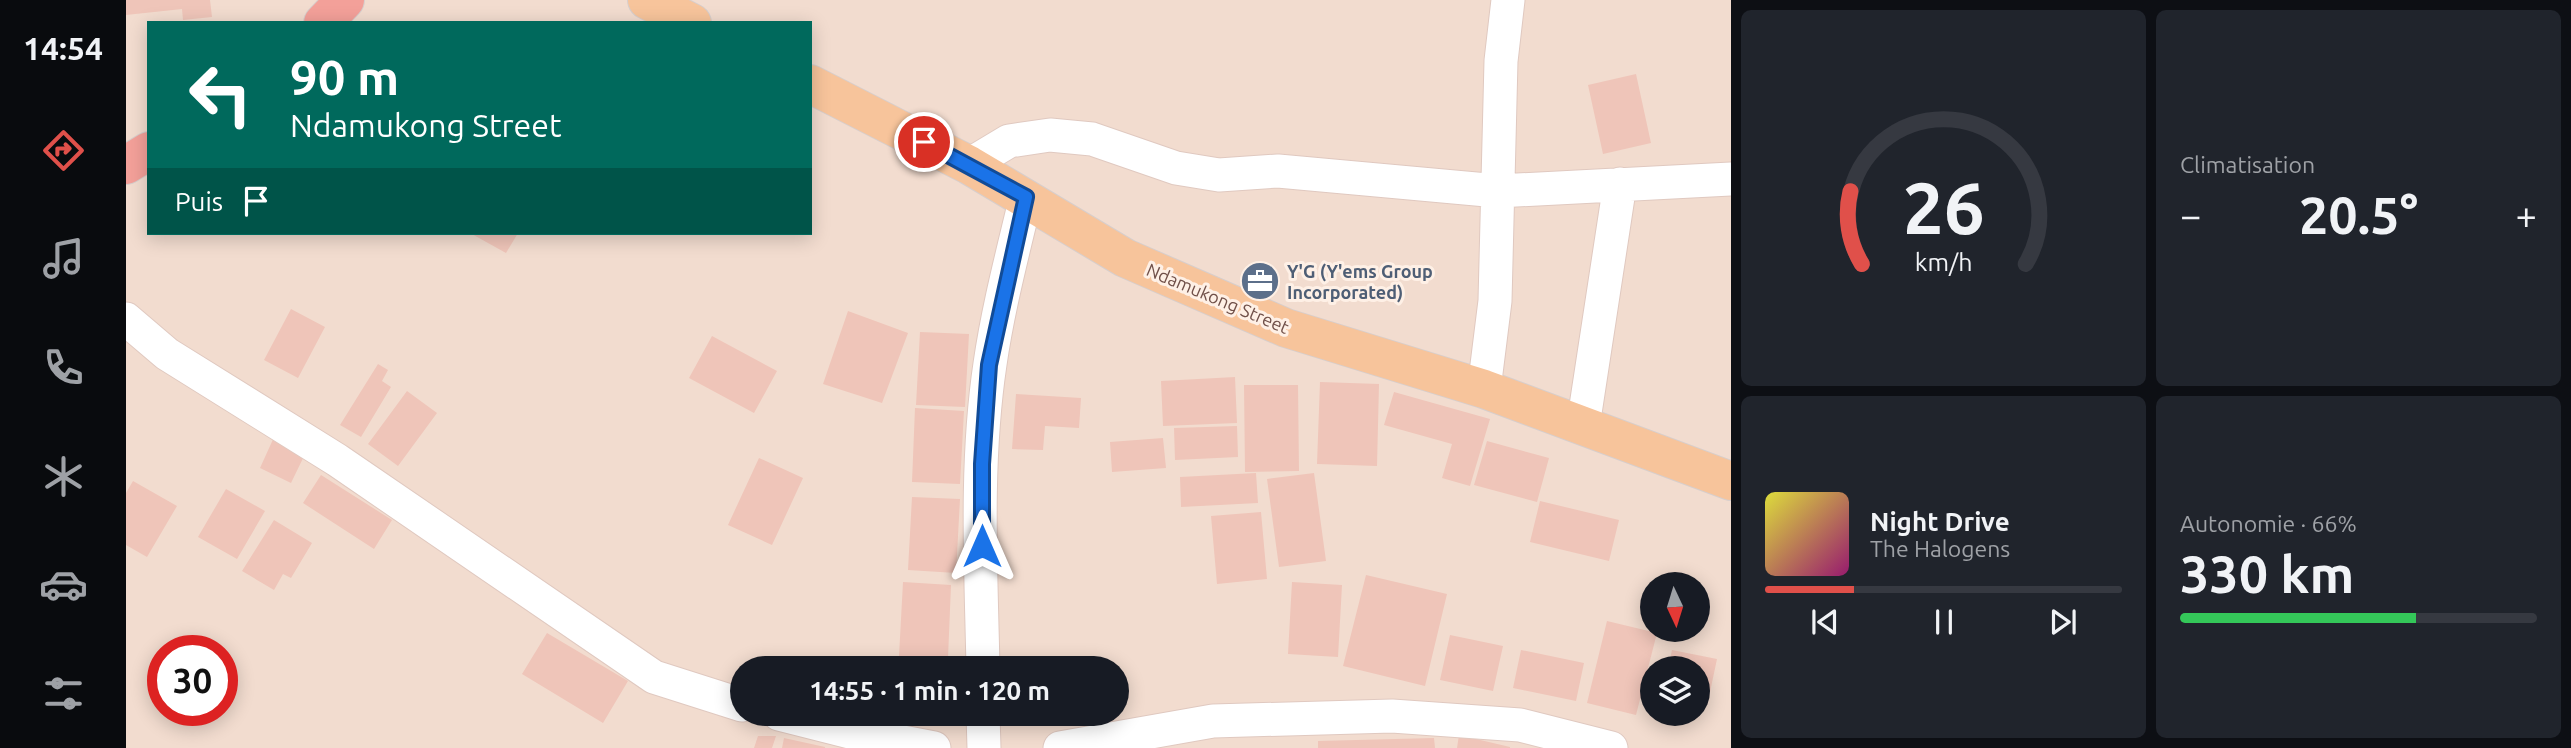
<!DOCTYPE html>
<html lang="fr">
<head>
<meta charset="utf-8">
<style>
  :root { --surface:#171b24; --page:#20242c; --text:#f1f3f6; --muted:#9ea1a6; --line:#363941; --accent:#e0504a }
  body { margin:0; font-family:Ubuntu,sans-serif; background:var(--page); color:var(--text); height:100vh; display:flex; flex-direction:column; font-size:26px; white-space:nowrap }
  * { box-sizing:border-box; margin:0 }
  p { font-size:23px; color:var(--muted) }
  .icon { flex:none; width:38px; height:38px; fill:none; stroke:currentColor; stroke-width:2; stroke-linecap:round; stroke-linejoin:round }
  .map { position:relative; flex:1; overflow:hidden }
  .drawer { display:flex; flex-direction:column; gap:10px; padding:10px; background:#0d0f14; width:840px }
  .drawer>* { flex:none }
  .banner { position:absolute; left:21px; top:21px; width:665px; height:214px; border-radius:0px; box-shadow:0 4px 18px #0003; background:#00695c; color:#fff; overflow:hidden }
  .needle { width:46px; rotate:176deg }
  .fabs { position:absolute; left:1514px; top:572px; display:grid; gap:14px }
  .fabs a { display:grid; place-items:center; width:70px; height:70px; border-radius:50%; background:var(--surface); box-shadow:0 4px 18px #0003; font-size:35px }
  .speed { position:absolute; left:21px; top:635px; display:flex; gap:14px; font-size:35px; font-weight:700; text-align:center }
  .speed>* { display:grid; place-content:center; width:91px; height:91px; border-radius:50%; background:var(--surface); box-shadow:0 4px 18px #0003; line-height:1 }
  .speed .limit { border:10px solid #d22; background:#fff; color:#111 }
  .pin { position:absolute; display:grid; place-items:center; width:60px; height:60px; color:#fff; margin:-30px; border:4px solid #fff; border-radius:50%; box-shadow:0 2px 7px #0007 }
  .me { position:absolute; width:77px; margin:-38px; rotate:0deg; stroke-linejoin:round; filter:drop-shadow(0 0 5px #0008) }
  .turn { display:flex; align-items:center; gap:24px; height:147px; padding:0 28px; font-size:32px }
  .turn .icon { width:91px; height:91px; stroke-width:2.5 }
  .turn b { display:block; font-size:49px; line-height:60px }
  .then { display:flex; align-items:center; height:66px; padding:0 28px; background:#0003; gap:14px; font-size:26px }
  .big { font-size:52px; font-weight:700; line-height:1.1 }
  .drawer .widget { flex:1; display:flex; flex-direction:column; justify-content:center; gap:10px; min-width:0; padding:0 24px; border-radius:10px; background:var(--page) }
  .drawer .dial { align-items:center; gap:0 }
  .dial svg { height:182px; overflow:visible; fill:none; stroke:var(--line); stroke-width:7; stroke-linecap:round; text-anchor:middle }
  .dial text { fill:var(--text); stroke:none }
  .song { display:flex; align-items:center; gap:21px }
  .cover { width:84px; height:84px; border-radius:10px; background:linear-gradient(135deg,hsl(60 70% 55%),hsl(320 70% 35%)) }
  .played { height:7px; border-radius:4px; background:linear-gradient(90deg,var(--accent) 25%,var(--line) 25%) }
  .keys { display:flex; justify-content:space-around; direction:ltr }
  .heat { display:flex; justify-content:space-between; align-items:center; font-size:38px; direction:ltr }
  .charge { height:10px; border-radius:5px; background:linear-gradient(90deg,#34c759 66%,var(--line) 0) }
  .drawer .tiles { flex:1; display:grid; gap:10px; grid-template-columns:repeat(2,1fr) }
  .trip { position:absolute; left:604px; top:656px; width:399px; height:70px; border-radius:35px; background:var(--surface); box-shadow:0 4px 18px #0003; font-weight:700; line-height:70px; text-align:center }
  main { display:flex; flex:1; min-height:0 }
  .dock { display:flex; flex-direction:column; width:126px; justify-content:space-around; align-items:center; background:#090b0e; color:var(--muted) }
  .dock .icon { width:49px; height:49px }
  .dock .current { color:var(--accent) }
  .dock b { font-size:32px; color:var(--text) }
  .map>svg:first-child { display:block }
  .residential { fill:#f2dccf; fill-rule:evenodd }
  .building { fill:#efc5b9 }
  .lines { fill:none; stroke-linecap:round; stroke-linejoin:round }
  .minor-casing { stroke:#e0c9c0; stroke-width:35 }
  .major-casing { stroke:#d7cecc; stroke-width:40 }
  .highway-casing { stroke:#d7cecc; stroke-width:40 }
  .minor { stroke:#fff; stroke-width:33 }
  .major { stroke:#f7c49b; stroke-width:38 }
  .highway { stroke:#f3a099; stroke-width:38 }
  .route-casing { stroke:#114b97; stroke-width:18 }
  .route { stroke:#1a73e8; stroke-width:12 }
  .labels { text-anchor:middle; dominant-baseline:central; stroke-width:6; stroke-linejoin:round; paint-order:stroke }
  .service-label { font-size:18px; font-weight:bold; fill:#4e5e75; stroke:#fef0e6; text-anchor:start }
  .street-label { font-size:18px; fill:#705049; stroke:#fef0e6 }
</style>
</head>
<body>
<main>
<nav class="dock">
<b>14:54</b>
<svg class="icon current" aria-label="directions" viewBox="0 0 24 24"><path d="M12 3l9 9-9 9-9-9zM9 14v-3h6M13 9l2 2-2 2"/></svg>
<svg class="icon" aria-label="music" viewBox="0 0 24 24"><path d="M9 18V5l10-2v13"/><circle cx="6" cy="18" r="3"/><circle cx="16" cy="16" r="3"/></svg>
<svg class="icon" aria-label="phone" viewBox="0 0 24 24"><path d="M5 4h4l2 5-3 2q2 4 5 5l2-3 5 2v4C11 20 4 13 5 4z"/></svg>
<svg class="icon" aria-label="climate" viewBox="0 0 24 24"><path d="M12 3v18M4 7l16 10M4 17L20 7"/></svg>
<svg class="icon" aria-label="car" viewBox="0 0 24 24"><path d="M5 17H2v-5l4-1 3-4h7l3 4 3 1v5h-3M9 17h6M6 11h13"/><circle cx="7" cy="17" r="2"/><circle cx="17" cy="17" r="2"/></svg>
<svg class="icon" aria-label="filters" viewBox="0 0 24 24"><path d="M4 7h16M4 17h16"/><circle cx="9" cy="7" r="2"/><circle cx="15" cy="17" r="2"/></svg>
</nav>
<div class="map">
<svg width="1605" height="748" viewBox="0 0 1605 748">
  <rect width="100%" height="100%" fill="#fbece0"/>
  <path class="residential" d="M0,0H1605V748H0ZM23,23H684V233H23ZM1526,584H1572V630H1526ZM37,651H96V710H37ZM616,668H990V714H616ZM1526,668H1572V714H1526Z"/>
  <path class="building" d="M0,0H84L86,17L57,20L56,9L0,15Z
    M1510,74L1525,143L1477,154L1462,85Z
    M344,233H392L380,253Z
    M165,309L199,327L172,378L138,360Z
    M722,311L782,333L756,403L697,384Z
    M794,332L843,334L839,407L790,405Z
    M586,336L651,371L628,413L563,378Z
    M252,364L262,370L256,381L265,387L235,437L214,425Z
    M1109,377L1111,423L1037,426L1035,381Z
    M1194,382L1253,384L1251,466L1191,464Z
    M1118,385H1172L1173,471L1119,472Z
    M281,391L311,413L272,466L242,444Z
    M1268,392L1364,419L1344,486L1316,478L1326,444L1258,425Z
    M890,394L955,398L953,428L919,426L917,450L886,449Z
    M789,408L838,411L834,484L786,482Z
    M1111,426L1112,457L1049,460L1048,428Z
    M149,435L181,450L165,483L134,468Z
    M1037,438L1040,468L986,472L984,442Z
    M1361,441L1423,458L1411,502L1348,485Z
    M633,458L677,478L646,545L602,525Z
    M1130,473L1132,503L1055,507L1054,477Z
    M1188,473L1200,561L1153,567L1141,479Z
    M195,475L266,520L248,549L177,503Z
    M7,481L51,506L21,557L0,545V493Z
    M100,489L139,511L111,559L72,537Z
    M786,497L834,499L830,573L782,570Z
    M1414,501L1493,520L1483,561L1404,542Z
    M1135,512L1141,579L1091,584L1085,516Z
    M148,520L186,543L165,578L157,574L148,590L116,571Z
    M1240,575L1321,594L1299,686L1217,666Z
    M777,582L825,585L822,658L773,656Z
    M1166,582L1216,585L1212,657L1162,654Z
    M1481,621L1531,633L1510,715L1461,703Z
    M421,633L502,681L477,723L396,674Z
    M1324,635L1377,646L1367,691L1314,680Z
    M1395,650L1458,663L1450,701L1387,688Z
    M1546,650L1591,659L1584,692L1572,690V668H1542Z
    M1333,735L1384,747V748H1331Z
    M632,736H650L646,748H628Z
    M658,738L699,747V748H656Z
    M1308,738L1309,748H1192V741Z"/>
  <g class="lines">
    <g class="minor-casing">
      <path id="minor" d="M843,165L883,141L924,135L966,139L1050,168L1093,175L1152,171L1372,191L1605,179
        M0,319L41,354L211,460L528,677L616,705
        M1358,389L1369,301L1375,61L1382,0
        M1457,426L1494,184
        M857,668C855,568 849,464 864,364C872,308 887,252 900,197
        M653,714L724,732L808,748
        M857,714L858,748
        M934,748L1087,721L1266,716L1394,725L1485,748"/>
    </g>
    <g class="major-casing">
      <path id="major" d="M521,0L566,23
        M684,84L843,165L999,258L1160,328L1358,389L1605,481"/>
    </g>
    <g class="highway-casing">
      <path id="highway" d="M197,23L219,0
        M0,165L23,151"/>
    </g>
    <use href="#minor" class="minor"/>
    <use href="#major" class="major"/>
    <use href="#highway" class="highway"/>
  </g>
  <g class="lines">
    <g class="route-casing">
      <path id="route" d="M798,142L900,197L863,365L856,464V546"/>
    </g>
    <use href="#route" class="route"/>
  </g>
  <defs>
    <g id="office-disc" transform="scale(2.0125)"><circle r="9.5" fill="#5c6f8a" stroke="#fef0e6"/><path d="M-6-3h4V-5.5h4V-3h4V5H-6ZM-1-4.5V-3h2v-1.5ZM-6 0V1H6V0Z" fill="#fff"/></g>
  </defs>
  <g fill-rule="evenodd">
    <use href="#office-disc" x="1134" y="281"/>
  </g>
  <g class="labels">
    <g class="service-label">
      <text x="1161" y="271">Y'G (Y'ems Group<tspan x="1161" dy="21">Incorporated)</tspan></text>
    </g>
    <g class="street-label">
      <text transform="translate(1092 298) rotate(23)">Ndamukong Street</text>
    </g>
  </g>
</svg>
<div class="fabs">
<a><svg class="needle" viewBox="-14 -14 28 28"><path d="M0-13l5 13h-10z" fill="#e53935"/><path d="M0 13l5-13h-10z" fill="#9ea1a6"/></svg></a>
<a><svg class="icon" aria-label="layers" viewBox="0 0 24 24"><path d="M12 4l9 5-9 5-9-5zM3 14l9 5 9-5"/></svg></a>
</div>
<div class="speed"><div class="limit">30</div></div>
<div class="pin" style="left:798px;top:142px;background:#d93025"><svg class="icon" aria-label="arrive" viewBox="0 0 24 24"><path d="M6 21V4h12l-3 4 3 4H6"/></svg></div>
<svg class="me" style="left:856px;top:546px" viewBox="-20 -20 40 40"><path d="M0-17L14 15 0 8-14 15z" fill="#1a73e8" stroke="#fff" stroke-width="4"/></svg>
<div class="trip">14:55 · 1 min · 120 m</div>
<div class="banner">
<div class="turn"><svg class="icon" aria-label="left" viewBox="0 0 24 24"><path d="M17 20v-9H6M10 6l-5 5 5 5"/></svg><div><b>90 m</b>Ndamukong Street</div></div>
<div class="then">Puis<svg class="icon" aria-label="arrive" viewBox="0 0 24 24"><path d="M6 21V4h12l-3 4 3 4H6"/></svg></div>
</div>
</div>
<section class="drawer">
<div class="tiles">
<div class="widget dial"><svg viewBox="0 0 100 80">
<path d="M14 69A42 42 0 1 1 86 69"/>
<path d="M14 69A42 42 0 0 1 9 37" stroke="#e0504a"/>
<text x="50" y="56" font-size="32" font-weight="700">26</text>
<text x="50" y="72" font-size="11">km/h</text>
</svg></div>
<div class="widget"><p>Climatisation</p>
<div class="heat"><a>−</a><b class="big">20.5°</b><a>+</a></div>
</div>
<div class="widget">
<div class="song"><i class="cover"></i><div><b>Night Drive</b><p>The Halogens</p></div></div>
<div class="played"></div>
<div class="keys"><svg class="icon" aria-label="previous" viewBox="0 0 24 24"><path d="M18 5L8 12l10 7zM5 5v14"/></svg><svg class="icon" aria-label="pause" viewBox="0 0 24 24"><path d="M8 5v14M16 5v14"/></svg><svg class="icon" aria-label="next" viewBox="0 0 24 24"><path d="M6 5l10 7-10 7zM19 5v14"/></svg></div>
</div>
<div class="widget"><p>Autonomie · 66%</p><b class="big">330 km</b><div class="charge"></div></div>
</div>
</section>
</main>
</body>
</html>
